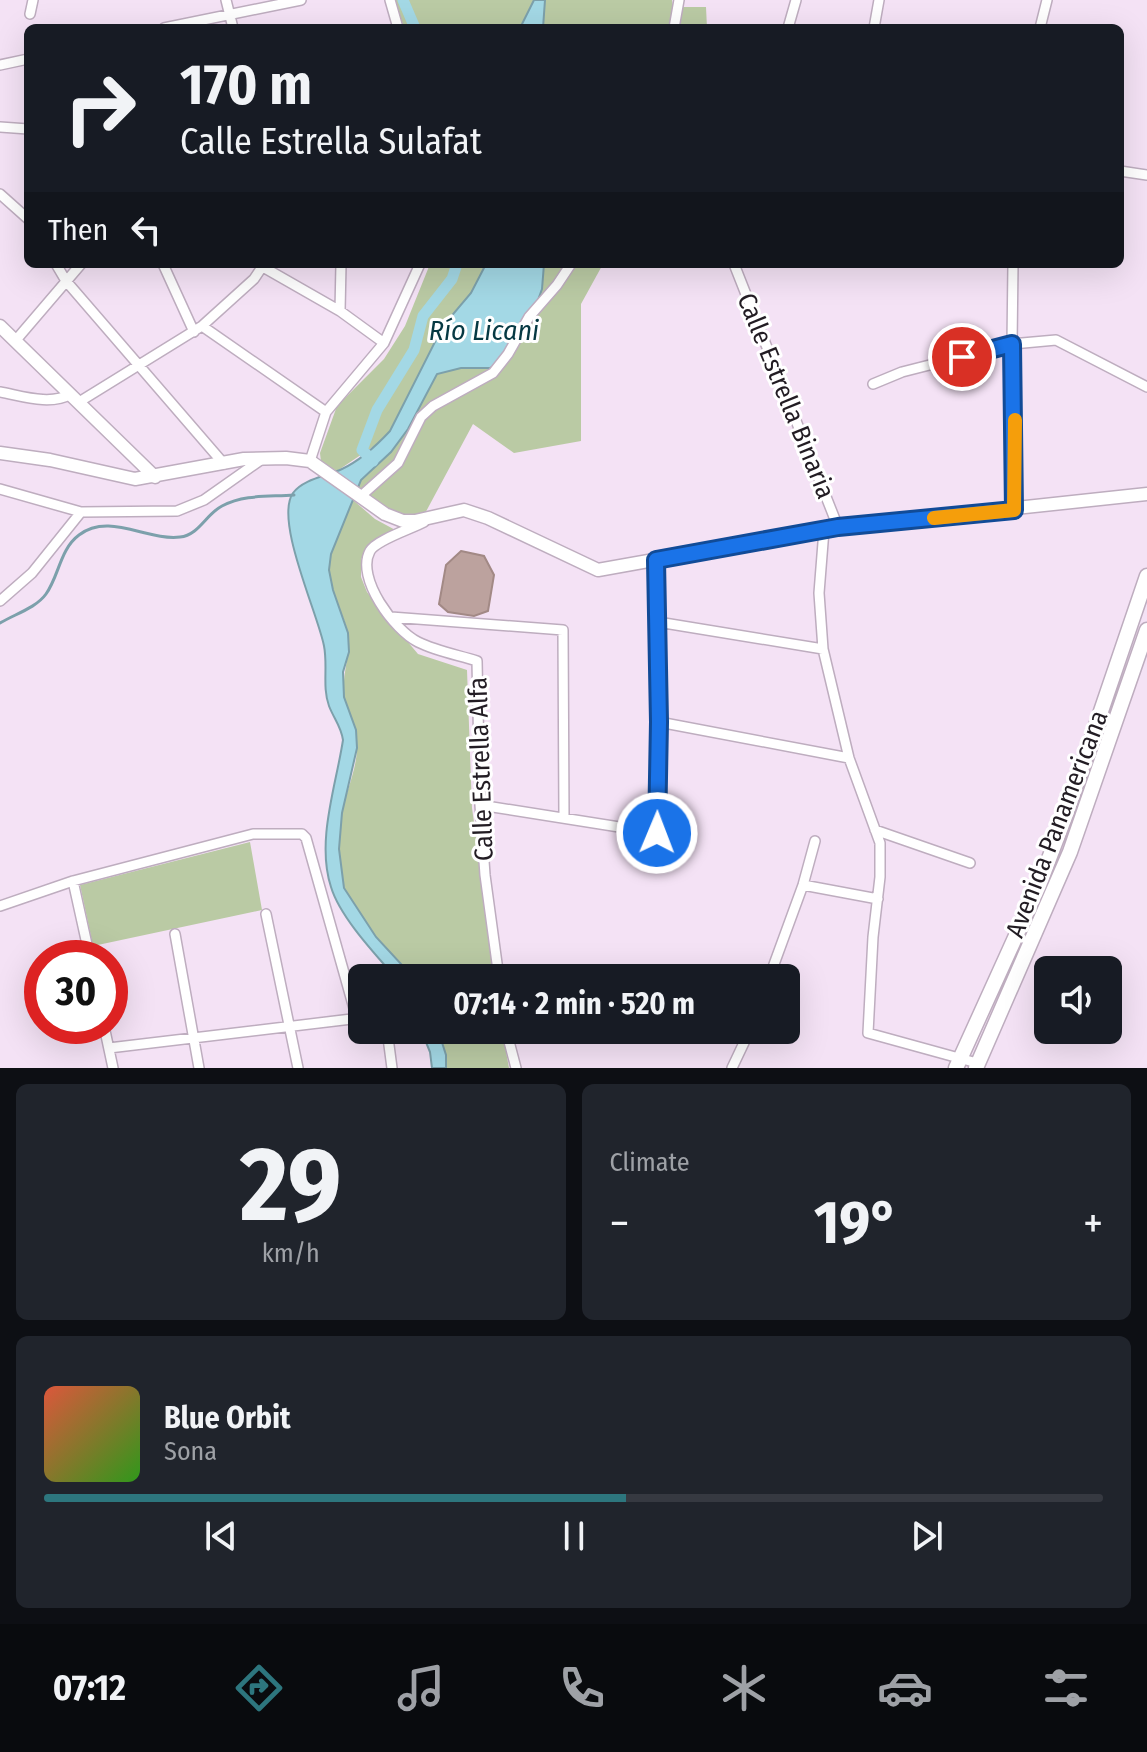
<!DOCTYPE html>
<html lang="en">
<head>
<meta charset="utf-8">
<style>
  :root { --surface:#171b24; --page:#20242c; --text:#f1f3f6; --muted:#9ea1a6; --line:#363941; --accent:#2d767e }
  body { margin:0; font-family:"Fira Sans Condensed",sans-serif; background:var(--page); color:var(--text); height:100vh; display:flex; flex-direction:column; font-size:30px; white-space:nowrap }
  * { box-sizing:border-box; margin:0 }
  p { font-size:26px; color:var(--muted) }
  .icon { flex:none; width:44px; height:44px; fill:none; stroke:currentColor; stroke-width:2; stroke-linecap:round; stroke-linejoin:round }
  .map { position:relative; height:1068px; overflow:hidden }
  .details { display:flex; flex-direction:column; gap:16px; padding:16px; background:#0d0f14; flex:1 }
  .details>* { flex:none }
  .top-card { position:absolute; left:24px; top:24px; width:1100px; height:244px; border-radius:12px; box-shadow:0 8px 32px #0002; background:#171b24; color:var(--text); overflow:hidden }
  .fabs { position:absolute; left:1034px; top:956px; display:grid; gap:16px }
  .fabs a { display:grid; place-items:center; width:88px; height:88px; border-radius:12px; background:var(--surface); box-shadow:0 8px 32px #0002; font-size:40px }
  .speed { position:absolute; left:24px; top:940px; display:flex; gap:16px; font-size:40px; font-weight:700; text-align:center }
  .speed>* { display:grid; place-content:center; width:104px; height:104px; border-radius:50%; background:var(--surface); box-shadow:0 8px 32px #0002; line-height:1 }
  .speed .limit { border:12px solid #d22; background:#fff; color:#111 }
  .pin { position:absolute; display:grid; place-items:center; width:68px; height:68px; color:#fff; margin:-34px; border:4px solid #fff; border-radius:50%; box-shadow:0 2px 8px #0007 }
  .me { position:absolute; width:88px; margin:-44px; rotate:1deg; stroke-linejoin:round; filter:drop-shadow(0 0 6px #0008) }
  .turn { display:flex; align-items:center; gap:28px; height:168px; padding:0 24px; font-size:36px }
  .turn .icon { width:104px; height:104px; stroke-width:2.5 }
  .turn b { display:block; font-size:56px; line-height:68px }
  .then { display:flex; align-items:center; height:76px; padding:0 24px; background:#0003; gap:16px; font-size:30px }
  .big { font-size:60px; font-weight:700; line-height:1.1 }
  .details .widget { flex:1; display:flex; flex-direction:column; justify-content:center; gap:12px; min-width:0; padding:0 28px; border-radius:12px; background:var(--page) }
  .details .dial { align-items:center; gap:0 }
  .dial b { font-size:104px; line-height:1 }
  .song { display:flex; align-items:center; gap:24px }
  .cover { width:96px; height:96px; border-radius:12px; background:linear-gradient(135deg,hsl(10 70% 55%),hsl(110 70% 35%)) }
  .played { height:8px; border-radius:4px; background:linear-gradient(90deg,var(--accent) 55%,var(--line) 55%) }
  .keys { display:flex; justify-content:space-around; direction:ltr }
  .heat { display:flex; justify-content:space-between; align-items:center; font-size:44px; direction:ltr }
  .details .tiles { flex:1; display:grid; gap:16px; grid-template-columns:1fr 1fr }
  .widget:last-child { grid-column:span 2 }
  .trip { position:absolute; left:348px; top:964px; width:452px; height:80px; border-radius:12px; background:var(--surface); box-shadow:0 8px 32px #0002; font-weight:700; line-height:80px; text-align:center }
  .dock { display:flex; height:128px; justify-content:space-around; align-items:center; background:#090b0e; color:var(--muted) }
  .dock .icon { width:56px; height:56px }
  .dock .current { color:var(--accent) }
  .dock b { font-size:36px; color:var(--text) }
  .map>svg:first-child { display:block }
  .green { fill:#bacaa4 }
  .water { fill:#a3d8e5; stroke:#7ca0ab; stroke-width:2 }
  .lines { fill:none; stroke-linecap:round; stroke-linejoin:round }
  .stream { stroke:#7ca0ab; stroke-width:3 }
  .canal { stroke:#a3d8e5; stroke-width:11 }
  .building { fill:#bca29e; stroke:#a28985; stroke-width:2 }
  .street-casing { stroke:#beadbf; stroke-width:12 }
  .secondary-casing { stroke:#beadbf; stroke-width:15 }
  .primary-casing { stroke:#beadbf; stroke-width:17 }
  .street { stroke:#fff; stroke-width:9 }
  .secondary { stroke:#fff; stroke-width:12 }
  .primary { stroke:#fff; stroke-width:14 }
  .route-casing { stroke:#114b97; stroke-width:20 }
  .route { stroke:#1a73e8; stroke-width:14 }
  .slow { stroke:#f59e0b; stroke-width:14 }
  .labels { text-anchor:middle; dominant-baseline:central; stroke-width:6; stroke-linejoin:round; paint-order:stroke }
  .street-label { font-size:26px; fill:#221c23; stroke:#fff }
  .water-label { font-size:28px; font-style:italic; fill:#063943; stroke:#fff }
</style>
</head>
<body>
<div class="map">
<svg width="1147" height="1068" viewBox="0 0 1147 1068">
  <rect width="100%" height="100%" fill="#f4e2f5"/>
  <path class="green" d="M395,0H534L520,28H404Z
    M545,0H672L673,7H706L707,28H543Z
    M430,264H486L471,293L443,326L390,431L380,442L337,471L321,462L320,453L337,406L384,359L405,326Z
    M544,264H603L581,304V441L514,453L473,424L422,519C397,520 378,501 358,487L361,480L391,452L408,429L437,374L461,368H490L542,289Z
    M353,500L375,519L399,532L367,546L361,560V577L367,592L381,610L418,654L467,670L472,808L496,978H414C391,953 353,918 344,886C337,863 338,836 342,813C346,791 357,769 357,747C357,728 345,713 344,694C342,673 351,654 348,634C344,612 329,592 329,569C329,546 345,521 353,500Z
    M250,842L262,910L93,946L80,885Z
    M438,1030H502L509,1068H446V1055Z"/>
  <path class="water" d="M534,0H545L543,28H520Z
    M486,264H544L542,289L534,311L504,362L490,368H461L437,374L408,429L391,452L361,480L331,554L329,570L333,590L348,633L349,652L343,672L344,697L356,730L357,748L342,813L339,849L344,888L376,937L414,978H396C375,954 340,917 331,887C316,841 336,786 343,740C341,726 334,719 329,706C322,687 328,666 324,646C318,614 274,520 293,493C303,479 327,476 342,469C359,461 377,445 390,431L443,326L471,293Z
    M421,1030H438L446,1055V1068H432L430,1052Z"/>
  <g class="lines">
    <path class="stream" d="M0,623C15,614 36,608 46,594C59,576 60,549 79,535C109,512 147,541 180,537C199,535 206,514 222,506C245,494 269,497 294,495"/>
    <path class="canal" d="M403,0L415,28
      M373,461L362,450L377,410L414,350L423,316L452,279L457,264"/>
  </g>
  <path class="building" d="M461,551L484,556L494,575L488,611L474,616L448,612L439,604L446,565Z"/>
  <g class="lines">
    <g class="street-casing">
      <path id="street" d="M226,0L233,28
        M390,0L398,28
        M30,14L33,0
        M164,28L301,0
        M674,28L679,0
        M788,28L796,0
        M874,28L879,0
        M1040,28L1047,0
        M0,65L28,59
        M0,127L28,129
        M1120,171L1147,175
        M0,194L28,219
        M56,264L66,281L224,464
        M163,264L194,332
        M734,264L838,527
        M1013,264L1012,344L1014,510
        M263,267L340,311L384,343
        M340,311L341,264
        M202,326L326,412
        M16,340L81,264
        M873,384L902,372L1012,344L1056,340L1147,387
        M0,392C22,396 50,406 71,394
        M79,402L202,326L254,279L264,264
        M310,461L326,412L384,343L420,264
        M0,489L81,512L177,511L204,500L262,459
        M361,496L398,463L421,417L433,406L493,373L508,354L529,317L557,285L571,264
        M424,522C411,529 376,540 370,551C355,578 395,631 418,642C436,651 458,655 477,661L480,805L485,875L499,978
        M824,530L819,593L823,649L849,758L880,843V877L873,937L868,1033L977,1063
        M0,601L32,573L81,512
        M391,617L563,630L564,817
        M658,622L823,649
        M659,722L849,758
        M480,805L657,833L659,722L656,560
        M875,830L970,863
        M73,881L90,958
        M803,885L878,899
        M0,906L73,881L253,834H302L306,838L357,1019
        M266,914L298,1068
        M175,934L199,1068
        M769,978L803,885L815,841
        M104,1026L113,1068
        M387,1030L392,1068
        M506,1030L516,1068
        M109,1048L360,1018
        M732,1068L750,1030"/>
    </g>
    <g class="secondary-casing">
      <path id="secondary" d="M0,326L155,477
        M0,453L50,460L135,479L244,459L286,458L310,461L385,514L403,521H415L464,510L488,518L598,570L838,527L1147,494"/>
    </g>
    <g class="primary-casing">
      <path id="primary" d="M956,1068L1039,885L1066,814L1147,576
        M976,1068L1070,852L1147,630"/>
    </g>
    <use href="#street" class="street"/>
    <use href="#secondary" class="secondary"/>
    <use href="#primary" class="primary"/>
  </g>
  <g class="lines">
    <g class="route-casing">
      <path id="route" d="M657,833L659,722L656,560L838,527L1014,510L1012,344L962,357"/>
    </g>
    <use href="#route" class="route"/>
    <path class="slow" d="M934,518L1014,510L1015,420"/>
  </g>
  <g class="labels">
    <g class="street-label">
      <text transform="translate(786 396) rotate(68)">Calle Estrella Binaria</text>
      <text transform="translate(481 769) rotate(-92)">Calle Estrella Alfa</text>
      <text transform="translate(1057 824) rotate(-69)">Avenida Panamericana</text>
    </g>
    <g class="water-label">
      <text x="484" y="330">Río Licani</text>
    </g>
  </g>
</svg>
<div class="fabs">
<a><svg class="icon" aria-label="sound" viewBox="0 0 24 24"><path d="M4 9h4l5-4v14l-5-4H4zM17 9q2 3 0 6"/></svg></a>
</div>
<div class="speed"><div class="limit">30</div></div>
<div class="pin" style="left:962px;top:357px;background:#d93025"><svg class="icon" aria-label="arrive" viewBox="0 0 24 24"><path d="M6 21V4h12l-3 4 3 4H6"/></svg></div>
<svg class="me" style="left:657px;top:833px" viewBox="-20 -20 40 40"><circle r="17" fill="#1a73e8" stroke="#fff" stroke-width="3"/><path d="M0-11L8 9 0 5-8 9z" fill="#fff"/></svg>
<div class="trip">07:14 · 2 min · 520 m</div>
<div class="top-card">
<div class="turn"><svg class="icon" aria-label="right" viewBox="0 0 24 24"><path d="M7 20v-9h11M14 6l5 5-5 5"/></svg><div><b>170 m</b>Calle Estrella Sulafat</div></div>
<div class="then">Then<svg class="icon" aria-label="left" viewBox="0 0 24 24"><path d="M17 20v-9H6M10 6l-5 5 5 5"/></svg></div>
</div>
</div>
<section class="details">
<div class="tiles">
<div class="widget dial"><b>29</b><p>km/h</p></div>
<div class="widget"><p>Climate</p>
<div class="heat"><a>−</a><b class="big">19°</b><a>+</a></div>
</div>
<div class="widget">
<div class="song"><i class="cover"></i><div><b>Blue Orbit</b><p>Sona</p></div></div>
<div class="played"></div>
<div class="keys"><svg class="icon" aria-label="previous" viewBox="0 0 24 24"><path d="M18 5L8 12l10 7zM5 5v14"/></svg><svg class="icon" aria-label="pause" viewBox="0 0 24 24"><path d="M8 5v14M16 5v14"/></svg><svg class="icon" aria-label="next" viewBox="0 0 24 24"><path d="M6 5l10 7-10 7zM19 5v14"/></svg></div>
</div>
</div>
</section>
<nav class="dock">
<b>07:12</b>
<svg class="icon current" aria-label="directions" viewBox="0 0 24 24"><path d="M12 3l9 9-9 9-9-9zM9 14v-3h6M13 9l2 2-2 2"/></svg>
<svg class="icon" aria-label="music" viewBox="0 0 24 24"><path d="M9 18V5l10-2v13"/><circle cx="6" cy="18" r="3"/><circle cx="16" cy="16" r="3"/></svg>
<svg class="icon" aria-label="phone" viewBox="0 0 24 24"><path d="M5 4h4l2 5-3 2q2 4 5 5l2-3 5 2v4C11 20 4 13 5 4z"/></svg>
<svg class="icon" aria-label="climate" viewBox="0 0 24 24"><path d="M12 3v18M4 7l16 10M4 17L20 7"/></svg>
<svg class="icon" aria-label="car" viewBox="0 0 24 24"><path d="M5 17H2v-5l4-1 3-4h7l3 4 3 1v5h-3M9 17h6M6 11h13"/><circle cx="7" cy="17" r="2"/><circle cx="17" cy="17" r="2"/></svg>
<svg class="icon" aria-label="filters" viewBox="0 0 24 24"><path d="M4 7h16M4 17h16"/><circle cx="9" cy="7" r="2"/><circle cx="15" cy="17" r="2"/></svg>
</nav>
</body>
</html>
